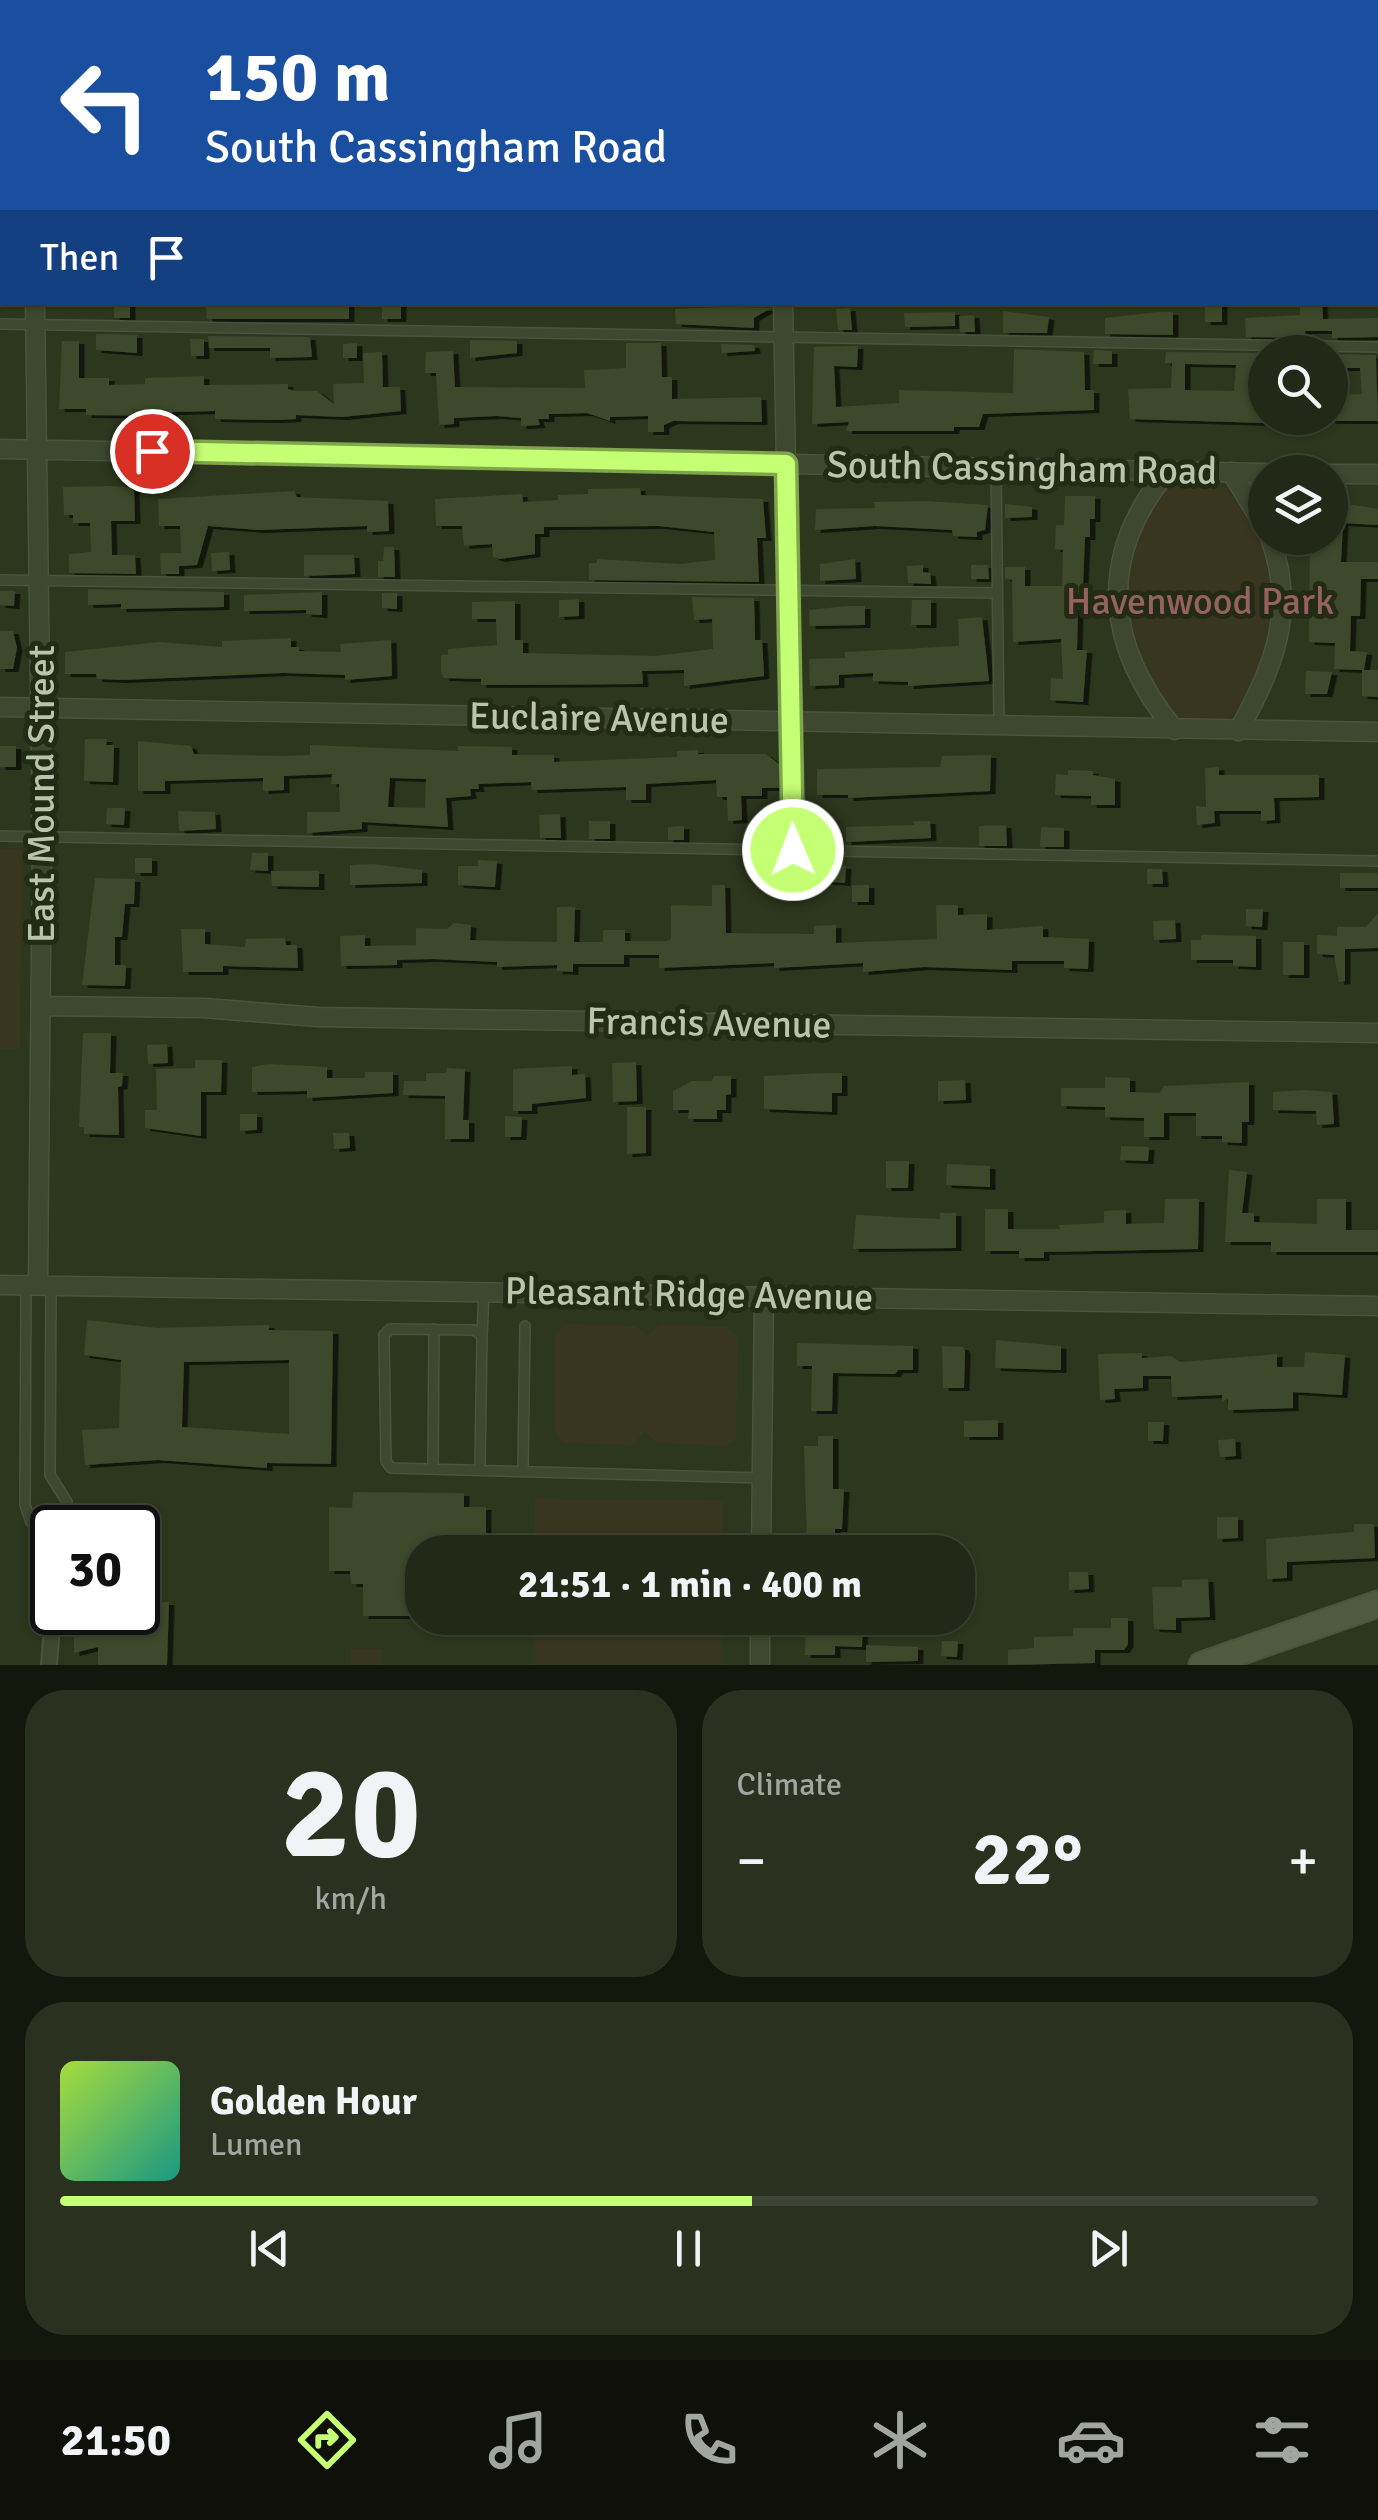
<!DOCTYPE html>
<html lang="en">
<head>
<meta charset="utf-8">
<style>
  :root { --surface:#222916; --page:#2a311f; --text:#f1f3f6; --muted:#a2a6a1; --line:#3f4535; --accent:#c5ff74 }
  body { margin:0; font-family:Signika,sans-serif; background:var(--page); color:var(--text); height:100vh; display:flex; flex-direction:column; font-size:38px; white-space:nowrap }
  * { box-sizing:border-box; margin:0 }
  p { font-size:32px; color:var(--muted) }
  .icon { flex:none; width:55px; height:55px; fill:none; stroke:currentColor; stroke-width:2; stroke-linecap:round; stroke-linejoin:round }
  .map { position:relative; height:1665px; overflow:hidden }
  .details { display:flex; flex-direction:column; gap:25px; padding:25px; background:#13170c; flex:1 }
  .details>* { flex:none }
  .hud { position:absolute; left:0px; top:0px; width:1380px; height:305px; box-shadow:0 2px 8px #0004,0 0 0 2px var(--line); background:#1a4fa0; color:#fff; overflow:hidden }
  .buttons { position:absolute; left:1248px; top:335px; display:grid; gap:20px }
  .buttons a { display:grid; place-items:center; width:100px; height:100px; border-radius:50%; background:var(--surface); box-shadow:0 2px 8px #0004,0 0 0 2px var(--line); font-size:50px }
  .speed { position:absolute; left:30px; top:1505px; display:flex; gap:20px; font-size:50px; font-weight:700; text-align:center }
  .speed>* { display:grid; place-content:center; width:130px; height:130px; border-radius:50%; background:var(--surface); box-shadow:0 2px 8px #0004,0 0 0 2px var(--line); line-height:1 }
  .speed .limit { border:5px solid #111; border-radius:15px; background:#fff; color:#111 }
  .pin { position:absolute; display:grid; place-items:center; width:85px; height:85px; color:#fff; margin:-42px; border:5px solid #fff; border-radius:50%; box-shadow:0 2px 10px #0007 }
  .me { position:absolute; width:110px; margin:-55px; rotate:359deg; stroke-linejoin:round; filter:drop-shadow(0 0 8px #0008) }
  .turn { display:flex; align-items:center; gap:35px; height:210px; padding:0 40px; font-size:45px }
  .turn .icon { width:130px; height:130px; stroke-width:2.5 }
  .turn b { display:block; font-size:70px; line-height:85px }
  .then { display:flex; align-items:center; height:95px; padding:0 40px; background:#0003; gap:20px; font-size:38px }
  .big { font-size:75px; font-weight:800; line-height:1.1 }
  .details .widget { flex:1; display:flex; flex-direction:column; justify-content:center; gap:15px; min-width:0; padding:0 35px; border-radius:40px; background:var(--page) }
  .details .dial { align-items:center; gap:0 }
  .dial b { font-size:130px; line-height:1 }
  .song { display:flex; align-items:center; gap:30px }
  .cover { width:120px; height:120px; border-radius:15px; background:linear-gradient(135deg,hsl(80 70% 55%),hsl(170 70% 35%)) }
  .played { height:10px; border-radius:5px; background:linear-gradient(90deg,var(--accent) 55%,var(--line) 55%) }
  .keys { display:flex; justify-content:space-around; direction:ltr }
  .heat { display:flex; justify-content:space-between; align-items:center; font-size:55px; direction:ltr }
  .details .tiles { flex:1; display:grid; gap:25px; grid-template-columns:1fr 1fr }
  .widget:last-child { grid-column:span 2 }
  .trip { position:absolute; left:405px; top:1535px; width:570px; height:100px; border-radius:40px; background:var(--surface); box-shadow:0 2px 8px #0004,0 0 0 2px var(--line); font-weight:800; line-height:100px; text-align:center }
  .tab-bar { display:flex; height:160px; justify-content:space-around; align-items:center; background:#0e1009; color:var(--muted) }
  .tab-bar .icon { width:70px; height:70px }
  .tab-bar .selected { color:var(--accent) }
  .tab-bar b { font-size:45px; color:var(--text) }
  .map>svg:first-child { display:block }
  .green { fill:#38361f }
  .building { fill:#3d4929; fill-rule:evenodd; filter:url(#shadow) }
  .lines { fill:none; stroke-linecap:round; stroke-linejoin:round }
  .service-casing { stroke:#4a533d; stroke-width:12 }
  .pedestrian-casing { stroke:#4a533d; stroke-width:18 }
  .minor-casing { stroke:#4a533d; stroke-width:21 }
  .secondary-casing { stroke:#4a533d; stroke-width:29 }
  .service { stroke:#3e4730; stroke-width:9 }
  .pedestrian { stroke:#3e4730; stroke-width:14 }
  .minor { stroke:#3e4730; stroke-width:18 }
  .secondary { stroke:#4e5b3e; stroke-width:25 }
  .route-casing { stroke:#80a64b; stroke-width:25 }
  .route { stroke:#c5ff74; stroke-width:18 }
  .labels { text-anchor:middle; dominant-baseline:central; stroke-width:10; stroke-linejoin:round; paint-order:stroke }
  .street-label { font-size:38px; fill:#b9c5aa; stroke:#232b16 }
  .park-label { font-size:38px; fill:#966260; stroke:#232b16 }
</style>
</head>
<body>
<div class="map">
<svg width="1378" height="1665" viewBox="0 0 1378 1665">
  <defs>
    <filter id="shadow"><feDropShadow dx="5.5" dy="3" stdDeviation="0" flood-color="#0009"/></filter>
  </defs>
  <rect width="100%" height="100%" fill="#2d371d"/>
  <path class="green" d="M1173,481L1218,482L1225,487C1282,548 1296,661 1227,720C1213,720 1192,723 1181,718C1169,713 1162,699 1156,689C1118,628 1114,532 1173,481Z
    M0,849H22L20,1049H0Z
    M567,1324L636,1326L648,1336L659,1325L726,1326L738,1336L736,1440L726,1446L658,1443L645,1432L633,1445L563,1443L555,1432V1334Z
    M535,1499L723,1500V1552H534Z
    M534,1618H722V1665H534Z
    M351,1649H382V1665H351Z"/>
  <path class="building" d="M114,302H130V318H114Z
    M349,302V319H207L206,305Z
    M1205,302H1222V322H1205Z
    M1300,302H1322L1323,319L1378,318V337L1332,338V331H1305L1306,338L1246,337L1245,318L1300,315Z
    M382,303H401V319H382Z
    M726,307L771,308L754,318V328L676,324L675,309Z
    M850,308L852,330H838L836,309Z
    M1003,311L1049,317L1047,333H1003Z
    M955,312V326L905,327L904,313Z
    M1157,312H1173V335L1105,334V318Z
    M974,315L975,332H960L959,316Z
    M96,334L137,335V353L96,350Z
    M208,336L310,337L312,357L270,358V348H209Z
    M190,339H204V356H191Z
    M470,340L517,341V353L470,358Z
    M62,341H79V378H109V385L145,384V378L204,376V385L288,384V389L295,391H317L334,404L333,384L364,383L363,353L382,352L383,387H400L401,411L342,417L296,415V419L276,420L215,419V411L173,412L169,416L86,415V409H59Z
    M357,343V358H343V344Z
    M626,343H661L662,377H672V399L761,397L762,422L673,421L664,425V432H648V416L610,417V421L587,413L549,414V419H538L540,425L521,426V418L496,416L454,418V424L439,425L436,373H425L426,352L453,351L455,387L585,388L584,370L626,368Z
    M721,344L754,345L755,351L722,353Z
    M858,346L857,367L834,366L836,407L899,403V390L1013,393L1014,349L1084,352L1085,390H1094V410L983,414L979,427H954V431H846L849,422L812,424L814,347Z
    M1094,350L1112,351V364H1093Z
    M1166,352L1265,353V423L1130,419L1128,389L1171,388L1172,363H1165ZM1185,364L1236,365L1234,391L1185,390Z
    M1333,354L1376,355L1378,421H1330V395L1362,394L1360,368H1333Z
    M111,486L134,488L135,521H111L112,555H135L136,574L69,573V554L91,552L90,523H73V515H64L63,487Z
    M640,488L641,495L763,499L766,538H757L759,582L589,580V563H597V559L680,564L715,560L714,532L659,526L544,527V534H535V554L500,559L493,557L492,544L464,546L462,526H436L435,499L522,494L523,502L558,500V495L588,494V489Z
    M294,491L297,497L388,501L389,531L367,532V526L259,530L208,526L197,565L179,566V574H161L160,553H181L180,526H159L158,499Z
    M1065,496H1095V519H1090V537H1085L1082,610H1078L1077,650H1087L1083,702L1050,700L1051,678L1063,679L1061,639L1013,642L1012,580L1005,578V567H1025V586H1062L1063,550L1055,549L1056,525H1064Z
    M926,501L988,505L985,530L977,532V537L953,536L952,530L875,526L815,530L816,509L875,508L874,502Z
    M1330,501L1378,509V525L1343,523L1341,562H1378V579H1361L1360,616H1351L1350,651L1367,652L1364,670H1378V697L1362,696V670L1334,669L1335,643L1309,642L1310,538H1330Z
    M1005,504L1032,507V517L1005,518Z
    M384,547H394L395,577H378V561H383Z
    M229,552L230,570L212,571L211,553Z
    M304,555H354L355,574L304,576Z
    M855,559L856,579L820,581V564Z
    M923,565V572L930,573L931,584L908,583L907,566Z
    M971,565H988L989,579H971Z
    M88,589L224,592V607L121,609V604L88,605Z
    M0,591H15L14,606L0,605Z
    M322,592V615L306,614V610L244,611V595Z
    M382,593H397V609L382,608Z
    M692,597L754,598L755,640H762L764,676L684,686V670L642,671L643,684L481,685V679L444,678L441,672V655H448V649L497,645L496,619H472V602L515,601V640H523V653L655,656L713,649L712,619L694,620Z
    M579,599V616L559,617V600Z
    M912,600H931V625H911Z
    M847,606H865V625L810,626L809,610Z
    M982,617L989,681L908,686V682L873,681V673L839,675V685L810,686L809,659L845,658V652L959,646L958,619Z
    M0,631H13L17,648L13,669H0Z
    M291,638V647H299V651L341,652L340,644L391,640L392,676L345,680V675L283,673L122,680L97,679L96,674H65V652L160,642L222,647V641Z
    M1306,671L1332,672L1327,694H1305Z
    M85,739H107L106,745H114L113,782L84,781Z
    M138,741L191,746L194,754L284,756L310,755V745L458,751V746L512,747V755H554V762L677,757V751L698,750V754H766L779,764V788H762V796H741L742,820L728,821L727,797H717L716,780L646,784V800H626V787L532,790L531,782L478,784L479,789H470L471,796L446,798L448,827L362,822V829L307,833V812H340L339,784H331L332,774L284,776V790L263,791V778L165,781V791H138ZM390,778L426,779L425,808L388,807Z
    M0,746H16V767H0Z
    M991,755L990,791L848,798V795H817V769L940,767L942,756Z
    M1219,767V775H1319V797L1274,798L1275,820L1261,821V811H1214L1215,823L1197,825L1196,806L1206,807L1205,768Z
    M1068,770L1093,771V775L1115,779V805H1091V796L1055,795L1056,774L1068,775Z
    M107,808H125L124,825L106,824Z
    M178,811L215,812L216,829L179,831Z
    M560,814L561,838H540L539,815Z
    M589,821H610V839H589Z
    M913,821H930L931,838L846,842V827L914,825Z
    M762,823L764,841L746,840L747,824Z
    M1006,825L1007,846H979V826Z
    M684,826V840H668V827Z
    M1041,827L1064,828V847H1040Z
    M252,853H268V871L250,870Z
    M135,858H152V873H135Z
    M478,860L497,861L495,887L458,885V866H478Z
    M372,864L422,870V883L350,885V865Z
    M820,865L846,866L845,883L820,881Z
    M1147,869H1162L1163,884H1147Z
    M271,871H319V887L272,886Z
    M1340,873H1378V888H1340Z
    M95,878L135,879L134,904H125L122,937H115V965H126L125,986L82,985Z
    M712,885H725L726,933L814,934V926L836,925V943L937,939L936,905H958V915L987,914V930L1043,926V937L1089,939L1088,969L1064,968V961H1012V970L924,967L863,972V963L774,968V963L659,968V955H624V964H573V972L557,971V965L497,967V962L433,959L397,960V965L341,966L340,936L365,935V946L416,945V928L447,929L454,923L471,925L470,940L557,942V907H575L574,942H603V930H625V941H666L671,939V905L712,906Z
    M852,885H869V902H852Z
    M1246,909H1263L1262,927L1246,926Z
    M1378,913V948L1345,949V981L1339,982L1334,955L1317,954V935L1337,936V927H1366Z
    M1175,920L1176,939L1154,940L1153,921Z
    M181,929H205V944L245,947L246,939L285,938L286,945H297L298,968L223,966V972H183Z
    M1201,935L1256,936V967L1233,966V960H1191V940H1201Z
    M1283,942H1304V975H1283Z
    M83,1033H111L110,1073H123L122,1086L118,1087L119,1135L84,1134V1127H79Z
    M167,1044L168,1063L148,1064L147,1045Z
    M195,1060H222L221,1092H201V1136L145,1128V1110H157L156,1069L195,1068Z
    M636,1062L637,1101L613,1102L612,1063Z
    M268,1064L327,1067V1078H365V1072H393V1093L307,1098V1091L252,1092V1067Z
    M572,1066V1075L585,1074L586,1098L532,1104V1111H513V1069Z
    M447,1068L465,1069L463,1120H469V1139H445V1096L403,1095L404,1081H426V1073H446Z
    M822,1073H842V1093H832V1112L764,1109V1076Z
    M714,1076H731V1094L726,1095V1110H717V1119H688L689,1110H673V1091L692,1081H712Z
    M1105,1077L1130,1078V1092L1160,1093L1164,1086L1249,1082V1122H1242V1143L1222,1142V1136H1196V1113H1164V1137H1144V1118L1105,1117V1107L1061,1106V1088H1105Z
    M965,1080L966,1100L938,1101V1081Z
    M1304,1090L1332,1092L1334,1124L1317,1125L1316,1111L1273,1110V1092Z
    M627,1107H646V1153L627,1154Z
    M240,1114H257V1130L240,1131Z
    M505,1116L522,1117L521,1137H505Z
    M333,1133H349L350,1148L334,1149Z
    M1121,1146L1149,1147L1148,1161L1120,1160Z
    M886,1161H909L908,1188H886Z
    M947,1164L990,1166V1187L946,1185Z
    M1229,1170L1247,1172L1242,1213H1254V1222L1317,1224V1199H1346V1230H1378V1252H1271V1242H1225Z
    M1165,1199H1199L1198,1249L1044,1252V1258H1019V1251H985V1209H1008V1229H1060L1059,1225L1104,1223V1211L1126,1210V1224L1164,1223Z
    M940,1213H956V1248L853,1249L856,1215L940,1219Z
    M87,1320L157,1328L269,1325V1330L333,1331L331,1464L267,1463V1468L158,1460L85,1465L82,1430L119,1428L121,1360L84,1355ZM289,1360V1434L182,1427L184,1362Z
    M996,1340L1061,1346V1370L995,1368Z
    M797,1343L913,1346V1370H898L895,1374L833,1373L832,1411H811L812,1366H797Z
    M942,1346L963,1347L965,1351L964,1388H943Z
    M1305,1352L1345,1355L1342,1395L1293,1392V1408L1228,1410V1399L1222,1401V1395L1172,1397L1171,1376H1143V1388L1114,1389L1115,1399L1100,1400L1098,1354L1142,1353V1358L1171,1356L1181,1362L1277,1354V1367H1304Z
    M998,1420V1437H964V1421Z
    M1148,1422H1164L1163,1441H1148Z
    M818,1436H833V1489H844L842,1529H835V1541H807L804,1446H818Z
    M1235,1439L1236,1456L1220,1457L1218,1440Z
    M353,1492L464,1493V1507H486V1552H422V1616H363V1584H351L350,1571H329V1507L352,1508Z
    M1217,1517H1238V1538L1217,1539Z
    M1354,1524H1374L1375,1558L1287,1562V1578L1267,1579L1266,1539L1354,1532Z
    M1069,1572H1088L1089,1589L1069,1590Z
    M1208,1579L1210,1617L1176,1618V1630L1154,1629L1152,1587H1182V1580Z
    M138,1602H169L167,1665H98V1647L74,1653V1621L96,1627L97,1612H138Z
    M806,1618H863L862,1647L835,1646V1655H805Z
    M1111,1618H1128V1644L1124,1650H1095V1663L1008,1665V1650L1034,1648V1637L1073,1636V1628H1111Z
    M942,1641H958L957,1657L941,1656Z
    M866,1645L918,1647V1661L866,1662Z"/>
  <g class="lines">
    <g class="service-casing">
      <path id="service" d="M987,0V2
        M0,324L1378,347
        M996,469L999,726
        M0,580L997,593
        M0,836L1378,861
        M26,1285L25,1505L31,1522L52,1529
        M51,1286L50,1475L67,1502V1521L59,1528
        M482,1336L484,1291
        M480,1468L482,1336L474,1330L390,1329L384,1335L386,1461L391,1468L762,1478
        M433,1469L434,1329
        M523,1470L525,1326"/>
    </g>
    <g class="pedestrian-casing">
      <path id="pedestrian" d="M45,1530L52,1590
        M49,1665L53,1612"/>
    </g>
    <g class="minor-casing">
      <path id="minor" d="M30,0V2
        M778,0V2
        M0,193H2
        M1378,219V220
        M35,302L42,837L38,1285
        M783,302L793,851
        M0,449L1265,473
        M1231,472L1265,527
        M1166,473C1096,559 1106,647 1175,730
        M1330,474H1378
        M0,707L1378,732
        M1238,731C1274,668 1297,610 1270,538
        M41,1006L204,1008L318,1017L1378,1033
        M0,1285L1378,1306
        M761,1552L764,1295
        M760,1665V1618"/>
    </g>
    <g class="secondary-casing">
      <path id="secondary" d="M1202,1665L1378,1604"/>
    </g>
    <use href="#service" class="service"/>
    <use href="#pedestrian" class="pedestrian"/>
    <use href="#minor" class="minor"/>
    <use href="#secondary" class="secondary"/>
  </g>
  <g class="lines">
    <g class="route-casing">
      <path id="route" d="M152,451L786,464L793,850"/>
    </g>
    <use href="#route" class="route"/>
  </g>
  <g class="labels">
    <g class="street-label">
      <text transform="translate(1022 468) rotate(1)">South Cassingham Road</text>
      <text transform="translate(599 718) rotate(1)">Euclaire Avenue</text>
      <text transform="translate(41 794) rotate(-90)">East Mound Street</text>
      <text transform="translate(709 1023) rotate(1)">Francis Avenue</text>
      <text transform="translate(689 1294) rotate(1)">Pleasant Ridge Avenue</text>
    </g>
    <g class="park-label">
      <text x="1200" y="601">Havenwood Park</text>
    </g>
  </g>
</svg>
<div class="buttons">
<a><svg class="icon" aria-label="search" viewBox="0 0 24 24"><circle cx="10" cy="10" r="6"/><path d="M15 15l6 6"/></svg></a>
<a><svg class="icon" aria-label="layers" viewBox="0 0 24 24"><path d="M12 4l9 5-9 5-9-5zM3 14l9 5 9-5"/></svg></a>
</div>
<div class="speed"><div class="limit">30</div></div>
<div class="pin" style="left:152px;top:451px;background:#d93025"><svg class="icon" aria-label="arrive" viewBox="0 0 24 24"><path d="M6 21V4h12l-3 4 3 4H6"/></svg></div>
<svg class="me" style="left:793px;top:850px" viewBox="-20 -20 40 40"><circle r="17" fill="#c5ff74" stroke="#fff" stroke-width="3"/><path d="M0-11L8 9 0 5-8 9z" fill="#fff"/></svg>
<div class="trip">21:51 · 1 min · 400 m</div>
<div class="hud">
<div class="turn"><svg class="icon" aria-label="left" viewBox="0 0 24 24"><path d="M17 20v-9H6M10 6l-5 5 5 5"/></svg><div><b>150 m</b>South Cassingham Road</div></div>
<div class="then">Then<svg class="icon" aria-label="arrive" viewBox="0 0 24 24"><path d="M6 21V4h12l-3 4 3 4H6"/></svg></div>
</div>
</div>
<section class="details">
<div class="tiles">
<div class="widget dial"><b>20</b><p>km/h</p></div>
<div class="widget"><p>Climate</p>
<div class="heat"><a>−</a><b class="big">22°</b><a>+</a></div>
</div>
<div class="widget">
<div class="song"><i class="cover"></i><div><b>Golden Hour</b><p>Lumen</p></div></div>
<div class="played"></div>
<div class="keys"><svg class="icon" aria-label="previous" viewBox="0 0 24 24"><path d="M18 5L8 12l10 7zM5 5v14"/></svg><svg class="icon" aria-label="pause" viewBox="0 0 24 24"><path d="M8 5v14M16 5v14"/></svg><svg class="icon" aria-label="next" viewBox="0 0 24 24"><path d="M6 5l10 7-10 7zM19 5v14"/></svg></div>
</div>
</div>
</section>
<nav class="tab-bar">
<b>21:50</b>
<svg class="icon selected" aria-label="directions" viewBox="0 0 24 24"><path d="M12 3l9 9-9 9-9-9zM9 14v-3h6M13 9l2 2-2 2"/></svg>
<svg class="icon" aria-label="music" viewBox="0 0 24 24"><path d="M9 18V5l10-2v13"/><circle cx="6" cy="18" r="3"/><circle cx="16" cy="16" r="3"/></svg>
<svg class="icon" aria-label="phone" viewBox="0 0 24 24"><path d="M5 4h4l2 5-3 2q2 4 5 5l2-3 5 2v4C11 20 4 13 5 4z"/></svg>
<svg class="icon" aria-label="climate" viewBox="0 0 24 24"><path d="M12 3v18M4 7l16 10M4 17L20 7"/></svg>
<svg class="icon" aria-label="car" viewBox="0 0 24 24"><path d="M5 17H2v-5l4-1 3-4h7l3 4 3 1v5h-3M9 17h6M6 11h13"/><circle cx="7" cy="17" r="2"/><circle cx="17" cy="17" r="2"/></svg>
<svg class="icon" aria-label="filters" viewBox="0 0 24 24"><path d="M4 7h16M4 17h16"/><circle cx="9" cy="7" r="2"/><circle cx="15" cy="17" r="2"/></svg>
</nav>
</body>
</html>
